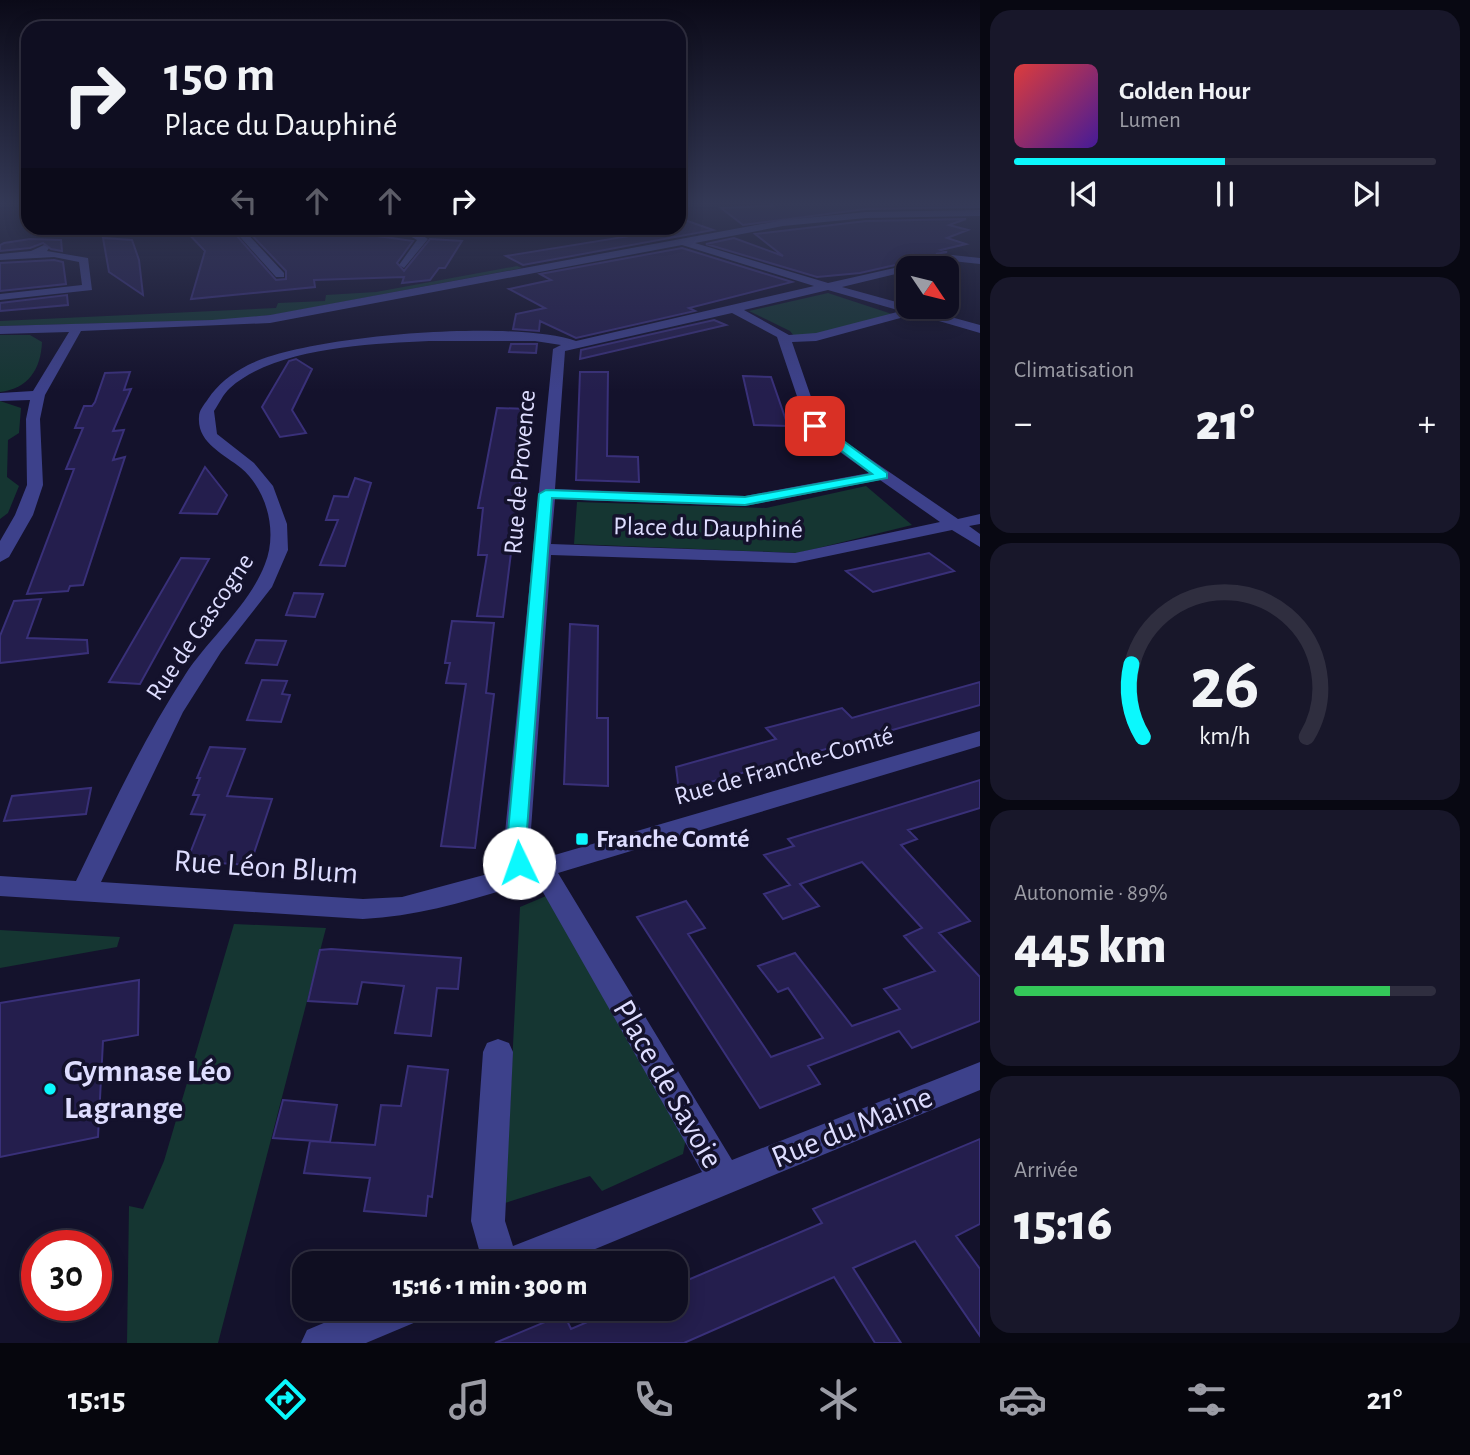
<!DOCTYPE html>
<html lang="fr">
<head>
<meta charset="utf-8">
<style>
  :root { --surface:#0f0e21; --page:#18172a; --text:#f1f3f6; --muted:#9b9ca5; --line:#2f2e3f; --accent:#0bf8fd }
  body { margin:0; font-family:"Alegreya Sans",sans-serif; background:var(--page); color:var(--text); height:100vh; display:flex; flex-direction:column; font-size:26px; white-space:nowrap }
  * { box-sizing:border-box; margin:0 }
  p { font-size:23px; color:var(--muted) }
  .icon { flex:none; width:38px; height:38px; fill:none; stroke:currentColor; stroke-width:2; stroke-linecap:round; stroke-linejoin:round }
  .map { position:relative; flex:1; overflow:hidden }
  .panel { display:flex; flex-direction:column; gap:10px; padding:10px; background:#080812; width:490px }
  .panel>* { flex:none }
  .hud { position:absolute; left:21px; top:21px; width:665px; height:214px; border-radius:21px; box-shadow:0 4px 18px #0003,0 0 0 2px var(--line); background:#0f0e21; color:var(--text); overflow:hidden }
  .needle { width:46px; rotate:125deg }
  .fabs { position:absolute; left:896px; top:256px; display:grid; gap:14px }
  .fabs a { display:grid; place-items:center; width:63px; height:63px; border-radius:14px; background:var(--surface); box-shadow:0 4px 18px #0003,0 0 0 2px var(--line); font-size:35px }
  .speed { position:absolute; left:21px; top:1230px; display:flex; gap:14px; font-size:35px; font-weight:700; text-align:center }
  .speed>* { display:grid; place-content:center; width:91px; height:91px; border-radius:50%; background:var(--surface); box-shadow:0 4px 18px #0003,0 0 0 2px var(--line); line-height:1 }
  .speed .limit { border:10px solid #d22; background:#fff; color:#111 }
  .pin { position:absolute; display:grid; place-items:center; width:60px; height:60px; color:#fff; margin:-30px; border-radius:14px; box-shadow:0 4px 10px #0006 }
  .me { position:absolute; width:77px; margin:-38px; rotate:357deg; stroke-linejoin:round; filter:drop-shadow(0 0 5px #0008) }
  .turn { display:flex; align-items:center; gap:24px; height:147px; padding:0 28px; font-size:32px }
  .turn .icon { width:91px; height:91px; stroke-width:2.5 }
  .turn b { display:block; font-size:49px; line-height:60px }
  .lanes { display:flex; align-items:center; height:66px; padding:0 28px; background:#0003; justify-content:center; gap:35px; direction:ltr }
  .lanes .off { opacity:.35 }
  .big { font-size:52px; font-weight:800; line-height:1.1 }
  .panel .widget { flex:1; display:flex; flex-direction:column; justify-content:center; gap:10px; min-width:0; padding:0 24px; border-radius:21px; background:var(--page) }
  .panel .dial { align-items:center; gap:0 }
  .dial svg { height:182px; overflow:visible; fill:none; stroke:var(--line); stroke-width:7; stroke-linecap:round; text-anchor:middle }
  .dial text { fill:var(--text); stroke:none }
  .song { display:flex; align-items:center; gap:21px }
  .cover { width:84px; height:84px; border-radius:10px; background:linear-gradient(135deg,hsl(0 70% 55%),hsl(260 70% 35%)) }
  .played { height:7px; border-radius:4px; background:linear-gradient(90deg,var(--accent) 50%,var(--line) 50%) }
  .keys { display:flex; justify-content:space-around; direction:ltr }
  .heat { display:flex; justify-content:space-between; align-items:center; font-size:38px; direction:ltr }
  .charge { height:10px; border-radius:5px; background:linear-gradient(90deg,#34c759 89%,var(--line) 0) }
  .trip { position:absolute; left:292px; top:1251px; width:396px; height:70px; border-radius:21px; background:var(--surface); box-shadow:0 4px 18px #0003,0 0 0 2px var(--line); font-weight:800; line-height:70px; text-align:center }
  .menu { display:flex; height:112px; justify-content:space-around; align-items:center; background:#06060d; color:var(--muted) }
  .menu .icon { width:49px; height:49px }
  .menu .current { color:var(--accent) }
  .menu b { font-size:32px; color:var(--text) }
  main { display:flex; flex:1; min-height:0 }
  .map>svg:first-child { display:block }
  .green { fill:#153632 }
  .building { fill:#241e4d; stroke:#393079; stroke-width:2 }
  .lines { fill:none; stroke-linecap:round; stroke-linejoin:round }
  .minor { fill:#3d418b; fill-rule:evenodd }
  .route { fill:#0bf8fd; stroke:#07a1a4; stroke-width:2 }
  .poi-dot { fill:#0bf8fd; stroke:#14122c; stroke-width:2.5 }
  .labels { text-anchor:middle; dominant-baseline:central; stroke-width:7; stroke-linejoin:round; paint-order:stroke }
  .street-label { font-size:26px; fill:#deddff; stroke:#14122c }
  .poi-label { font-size:26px; font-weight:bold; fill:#deddff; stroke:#14122c; text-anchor:start }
  .near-street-label { font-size:32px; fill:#deddff; stroke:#14122c }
  .near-poi-label { font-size:32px; font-weight:bold; fill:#deddff; stroke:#14122c; text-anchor:start }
</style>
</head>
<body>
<main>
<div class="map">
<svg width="980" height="1343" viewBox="0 0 980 1343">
  <rect width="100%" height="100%" fill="#14122c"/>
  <path class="green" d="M517,266L522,268L278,314L231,320L0,326V321L276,308L278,303L325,301L326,295L376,292Z
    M828,293L895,315L810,336H794L790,331L749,311Z
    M0,335H30L42,342C41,369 28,389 0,392Z
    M0,401L21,408L19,433L8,440L7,477L19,486L8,513L0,519Z
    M866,486L912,525L798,553L574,544L577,502L766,508Z
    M546,896L686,1138L683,1154L602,1191L590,1176L505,1203L520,907Z
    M234,924L326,928L218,1343H127L129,1206L143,1209L164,1161Z
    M0,930L120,937L117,947L0,968Z"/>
  <path class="building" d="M769,203H980V207L866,209L743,225L721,208L773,206Z
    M679,218L713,230L523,265L506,256L679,228Z
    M966,219L949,225L968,230L947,238L966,244L941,250L947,252L936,254L939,255L860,273L817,277L706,244L734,238L783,256L755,234L866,221Z
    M183,228H230L276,280L286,279V271L245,228H376L370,235L413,241L397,263L404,271L430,239L462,241L445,268H439L430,280L402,283L404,277L314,280L315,287L191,299L205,251Z
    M103,238L132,240L139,260L143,295L109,272Z
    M30,239L61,240L62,251L51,249L43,243L30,248L0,251V245L4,243Z
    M682,248L792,282L689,308L695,311L576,338L540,321L539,331L513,329L516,314L545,308L509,289L551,280L540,274Z
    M54,260L63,262L66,284L0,291V263Z
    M67,295L68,305L0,311V303Z
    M714,320L726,325L580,359L581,350Z
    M511,344H537L536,353L509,352Z
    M296,359L312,369L292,410L306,433L280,437L262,407L289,361Z
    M130,372L124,390L131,389L113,431L124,430L113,460L125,457L83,585L70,586L68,591L27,594L74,469H66L83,428H75L84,406H92L95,402L105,373Z
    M580,372H608L607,456L638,457L639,482L576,480Z
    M743,376L771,377L788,426L754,425Z
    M497,408L529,409L503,617L477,616L487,555H478L483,508H478Z
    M205,467L227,495L217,514L180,513Z
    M355,478L371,483L345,566L320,565L338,520H326L334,496L348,497Z
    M929,553L954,571L873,592L846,571Z
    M181,558L209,559L140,684L109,682Z
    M294,593L323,594L315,617L286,615Z
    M41,599L27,638L87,640L88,653L0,663V636L14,601Z
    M452,621L494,623L486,693L494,694L475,848L441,846L466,684L446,683L450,663H445Z
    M570,624L598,626L597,718H608V786L564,784Z
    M256,640L286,641L277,665L246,663Z
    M262,680L287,681L282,694L290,695L281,722L247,720Z
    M980,682V705L679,791L676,767L776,739L766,728L842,708L852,718Z
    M210,747L245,749L227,796L272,799L250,865L187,861L205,815L191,814L199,795H193L200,778H197Z
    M980,780V808L908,830L917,839L901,845L970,921L939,933L980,977V1021L912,1048L899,1031L808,1066L820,1084L760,1108L637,917L686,901L705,928L688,934L771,1057L823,1038L788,988L778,992L758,966L795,953L852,1026L900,1009L884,989L935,971L904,936L922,928L862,862L800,884L819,906L783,919L764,894L790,885L764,855L794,846L788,839Z
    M91,788L86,814L4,821L12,796Z
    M331,949L461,958L458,989L437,988L431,1036L395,1033L404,986L362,982L357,1004L308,1001L320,950Z
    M139,980L138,1035L103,1041L98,1137L0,1157V1003Z
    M408,1066L448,1070L432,1197L428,1196L426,1216L364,1211L370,1178L304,1173L310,1141L375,1145L381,1105L401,1106Z
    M283,1100L337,1105L330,1142L273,1138Z
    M980,1139V1224L956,1236L980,1269V1336L915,1241L853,1268L901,1343H875L834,1277L684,1343H495L564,1314L571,1329L618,1309H676V1285L822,1223L813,1209Z"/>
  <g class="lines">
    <path class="minor" d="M980,210V216L866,218L783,226L695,243L828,283L952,255L980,258V264L952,261L908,268V271L842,287L980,325V333L915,314L816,341L792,342L819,420L825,428L958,519L980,514V524L969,526L980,534V547L952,530L795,563L551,555L530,843L534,861L980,731V746L558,873L732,1160L980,1062V1090L559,1264H483L471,1221L483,1052L487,1043L498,1039L509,1043L513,1052L505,1221L513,1246L702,1172L536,880C478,898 423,916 363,919L0,896V876L76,881C110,811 142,741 185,675C209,638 249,606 265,564C278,532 267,490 241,468C224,454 197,443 199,417C199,410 204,405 208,399C218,384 231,374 248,365C307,335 514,319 576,341L814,286L682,245L270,323L81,331L45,395L40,419L43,485L33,515L9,557L0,562V541L15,515L27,485L26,419L30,400L0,401V393L33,391L69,332L0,334V326L212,320L270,315L783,220L866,212ZM828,290L901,311L816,333L789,335L744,310ZM732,313L777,337L805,420L815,434L869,473L745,496L555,489L565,351ZM429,341H535L561,345L553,349L504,843L510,868L402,897L363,899L101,882L183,712L221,652L272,587L288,550L287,524L273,486L254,463L217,434L214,411C219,404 223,394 230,388C276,347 370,344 429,341ZM880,480L940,522L795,553L551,544L555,499L745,506Z
      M232,228H242L284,273V277H276Z
      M396,228H456L494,232L489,235L416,232L428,239L404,268L399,265L417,240Z
      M44,245L49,248L47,251L88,258L92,290L0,300V294L82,285L79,262L54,257L0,260V254L31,251Z
      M357,1309H421L416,1322L366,1343H301L307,1330Z"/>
  </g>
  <linearGradient id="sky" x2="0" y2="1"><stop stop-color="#0b0a18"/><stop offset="0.52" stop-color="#343956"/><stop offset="1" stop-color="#343956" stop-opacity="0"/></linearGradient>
  <rect width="980" height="391" fill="url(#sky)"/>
  <path class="route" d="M811,423H819L887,473V478L745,505L552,498L526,843L529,863L526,868H512L507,843L539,494L546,490L745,497L872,474L811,428Z"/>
  <g class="poi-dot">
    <rect x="575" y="832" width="14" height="14" rx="3.5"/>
    <circle cx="50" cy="1089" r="7"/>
  </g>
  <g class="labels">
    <g class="street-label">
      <text transform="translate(520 472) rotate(-85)">Rue de Provence</text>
      <text transform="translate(708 528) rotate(1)">Place du Dauphiné</text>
      <text transform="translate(200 627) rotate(-56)">Rue de Gascogne</text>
      <text transform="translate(784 766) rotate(-16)">Rue de Franche-Comté</text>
    </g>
    <g class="poi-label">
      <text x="596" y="839">Franche Comté</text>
    </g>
    <g class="near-street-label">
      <text transform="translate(266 867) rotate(4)">Rue Léon Blum</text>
      <text transform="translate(668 1084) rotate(60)">Place de Savoie</text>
      <text transform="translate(852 1127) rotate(-22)">Rue du Maine</text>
    </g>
    <g class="near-poi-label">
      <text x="64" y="1071">Gymnase Léo<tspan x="64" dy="37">Lagrange</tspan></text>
    </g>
  </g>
</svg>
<div class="fabs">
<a><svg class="needle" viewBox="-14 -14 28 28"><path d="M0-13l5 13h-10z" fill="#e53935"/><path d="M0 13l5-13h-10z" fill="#9b9ca5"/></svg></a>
</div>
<div class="speed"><div class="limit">30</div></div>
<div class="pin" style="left:815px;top:426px;background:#d93025"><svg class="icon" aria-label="arrive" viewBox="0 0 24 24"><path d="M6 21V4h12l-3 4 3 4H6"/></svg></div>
<svg class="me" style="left:519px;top:863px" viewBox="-20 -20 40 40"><circle r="19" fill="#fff"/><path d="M0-13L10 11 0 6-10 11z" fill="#0bf8fd"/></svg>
<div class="trip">15:16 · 1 min · 300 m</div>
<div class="hud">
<div class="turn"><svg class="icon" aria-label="right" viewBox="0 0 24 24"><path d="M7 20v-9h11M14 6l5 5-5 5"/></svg><div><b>150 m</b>Place du Dauphiné</div></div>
<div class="lanes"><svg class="icon off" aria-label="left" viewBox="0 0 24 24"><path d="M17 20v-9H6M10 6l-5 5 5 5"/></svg><svg class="icon off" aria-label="ahead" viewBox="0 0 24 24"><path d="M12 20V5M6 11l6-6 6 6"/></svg><svg class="icon off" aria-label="ahead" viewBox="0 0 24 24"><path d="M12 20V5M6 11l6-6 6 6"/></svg><svg class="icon" aria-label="right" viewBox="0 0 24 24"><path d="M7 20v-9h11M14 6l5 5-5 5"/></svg></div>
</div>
</div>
<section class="panel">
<div class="widget">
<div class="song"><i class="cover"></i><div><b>Golden Hour</b><p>Lumen</p></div></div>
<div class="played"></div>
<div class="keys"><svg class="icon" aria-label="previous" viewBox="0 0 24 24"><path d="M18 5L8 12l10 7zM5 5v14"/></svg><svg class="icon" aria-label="pause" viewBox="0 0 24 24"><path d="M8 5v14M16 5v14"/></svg><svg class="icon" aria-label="next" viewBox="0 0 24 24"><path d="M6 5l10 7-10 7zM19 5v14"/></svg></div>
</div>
<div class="widget"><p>Climatisation</p>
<div class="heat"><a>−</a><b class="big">21°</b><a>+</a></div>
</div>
<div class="widget dial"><svg viewBox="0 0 100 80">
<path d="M14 69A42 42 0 1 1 86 69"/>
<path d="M14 69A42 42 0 0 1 9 37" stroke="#0bf8fd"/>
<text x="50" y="56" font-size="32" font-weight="700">26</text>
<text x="50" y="72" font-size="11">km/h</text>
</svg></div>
<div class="widget"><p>Autonomie · 89%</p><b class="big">445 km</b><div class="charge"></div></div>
<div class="widget"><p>Arrivée</p><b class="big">15:16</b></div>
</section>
</main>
<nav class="menu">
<b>15:15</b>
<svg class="icon current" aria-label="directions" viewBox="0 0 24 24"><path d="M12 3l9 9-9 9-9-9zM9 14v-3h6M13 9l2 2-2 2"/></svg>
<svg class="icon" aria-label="music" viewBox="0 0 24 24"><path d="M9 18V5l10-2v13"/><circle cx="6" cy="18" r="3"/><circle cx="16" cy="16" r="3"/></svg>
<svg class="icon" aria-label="phone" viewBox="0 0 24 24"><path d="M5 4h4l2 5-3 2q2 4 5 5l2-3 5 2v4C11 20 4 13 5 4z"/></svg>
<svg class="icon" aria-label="climate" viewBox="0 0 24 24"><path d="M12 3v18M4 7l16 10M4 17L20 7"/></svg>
<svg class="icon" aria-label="car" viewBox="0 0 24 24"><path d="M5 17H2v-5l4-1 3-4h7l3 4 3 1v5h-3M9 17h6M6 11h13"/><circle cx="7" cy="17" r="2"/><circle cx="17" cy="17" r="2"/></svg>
<svg class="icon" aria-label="filters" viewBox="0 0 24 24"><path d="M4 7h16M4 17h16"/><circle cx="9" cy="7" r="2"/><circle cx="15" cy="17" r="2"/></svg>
<b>21°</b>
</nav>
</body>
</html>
